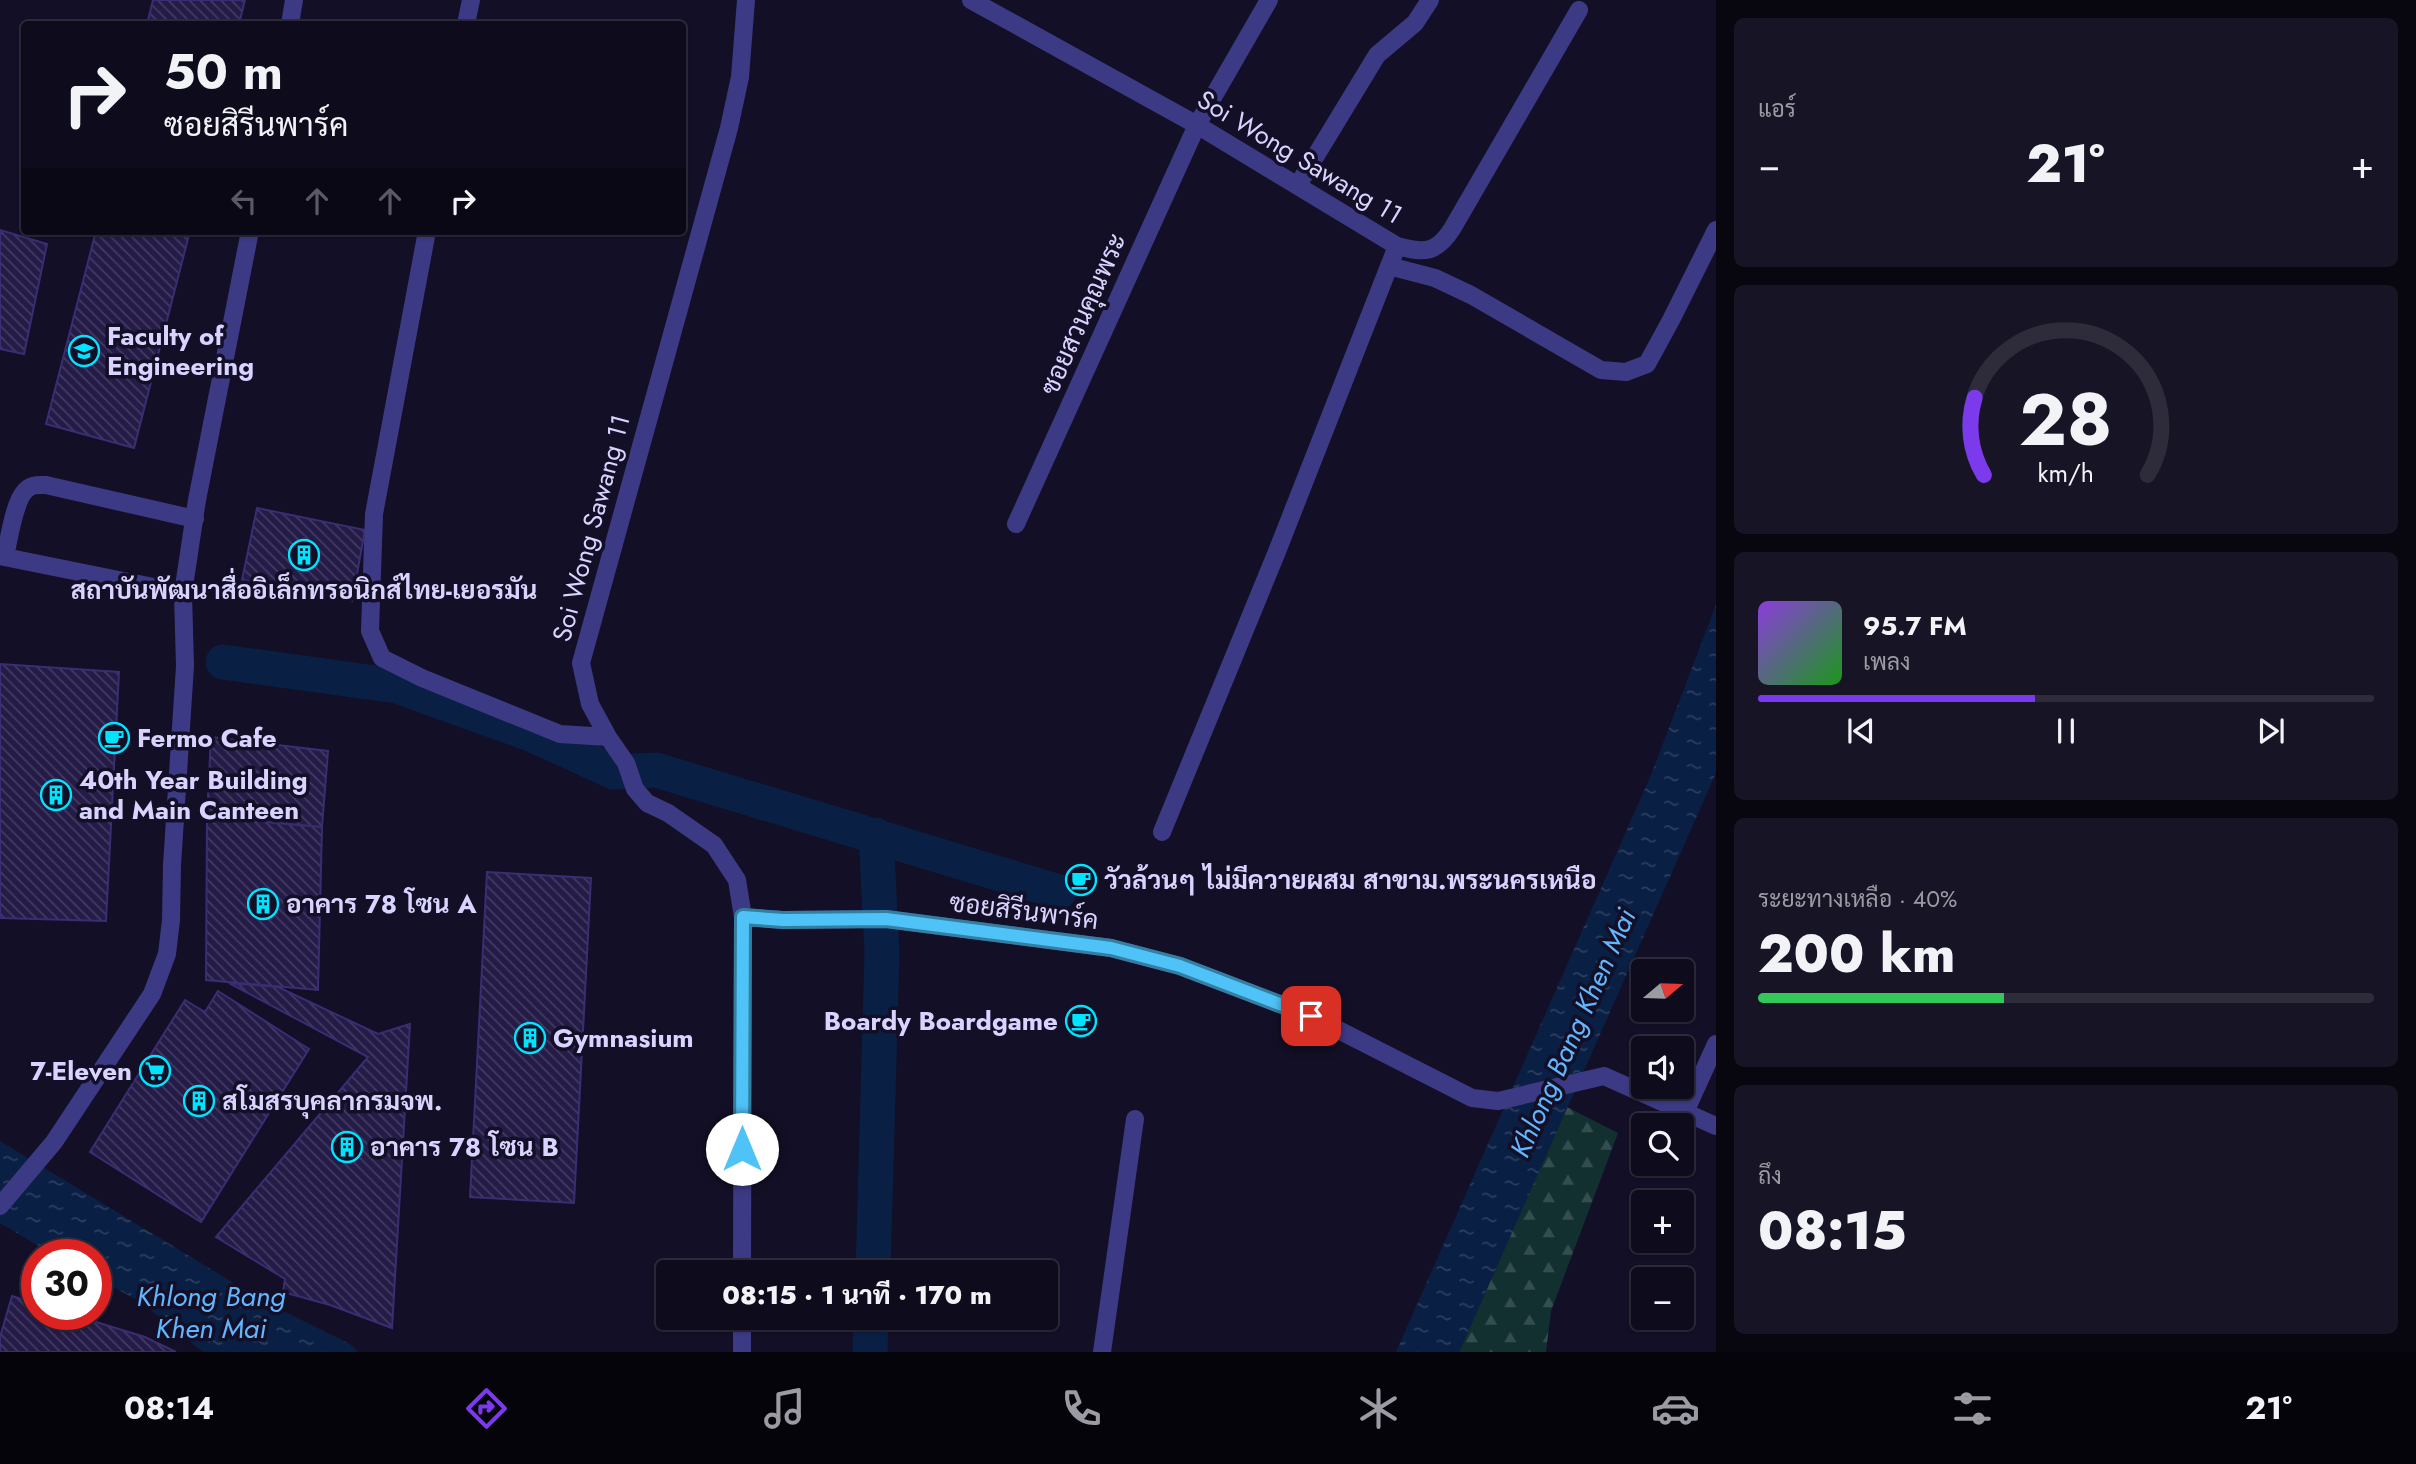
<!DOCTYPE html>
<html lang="th">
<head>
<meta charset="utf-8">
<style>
  :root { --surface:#0e0b1c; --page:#171425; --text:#f1f3f6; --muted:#9b9ba3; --line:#2e2b3b; --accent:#7c3aed }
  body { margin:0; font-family:Jost,Sarabun,sans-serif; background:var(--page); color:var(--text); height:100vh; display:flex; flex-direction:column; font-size:26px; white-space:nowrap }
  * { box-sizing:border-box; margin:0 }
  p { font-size:23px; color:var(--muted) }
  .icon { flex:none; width:38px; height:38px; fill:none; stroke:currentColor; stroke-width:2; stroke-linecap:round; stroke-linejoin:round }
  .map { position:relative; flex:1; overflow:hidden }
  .sheet { display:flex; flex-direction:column; gap:18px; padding:18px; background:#08060f; width:700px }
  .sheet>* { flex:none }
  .banner { position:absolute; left:21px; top:21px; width:665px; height:214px; border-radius:7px; box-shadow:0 2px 5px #0004,0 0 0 2px var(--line); background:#0e0b1c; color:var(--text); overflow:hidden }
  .needle { width:46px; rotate:71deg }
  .controls { position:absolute; left:1631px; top:959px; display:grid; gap:14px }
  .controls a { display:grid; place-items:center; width:63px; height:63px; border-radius:7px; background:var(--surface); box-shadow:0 2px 5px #0004,0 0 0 2px var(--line); font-size:35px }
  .speed { position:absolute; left:21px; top:1239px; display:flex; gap:14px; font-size:35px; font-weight:700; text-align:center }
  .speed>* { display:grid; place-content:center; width:91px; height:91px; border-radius:50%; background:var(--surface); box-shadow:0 2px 5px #0004,0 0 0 2px var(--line); line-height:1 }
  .speed .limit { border:10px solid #d22; background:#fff; color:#111 }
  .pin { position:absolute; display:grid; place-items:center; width:60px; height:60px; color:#fff; margin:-30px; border-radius:14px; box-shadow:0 4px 10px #0006 }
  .me { position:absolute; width:77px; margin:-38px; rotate:0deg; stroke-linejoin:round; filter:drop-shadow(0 0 5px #0008) }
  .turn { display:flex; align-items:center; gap:24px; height:147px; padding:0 28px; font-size:32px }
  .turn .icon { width:91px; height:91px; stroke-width:2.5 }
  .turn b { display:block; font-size:49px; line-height:60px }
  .lanes { display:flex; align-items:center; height:66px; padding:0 28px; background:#0003; justify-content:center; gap:35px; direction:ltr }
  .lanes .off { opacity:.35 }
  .big { font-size:52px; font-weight:800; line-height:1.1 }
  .sheet .card { flex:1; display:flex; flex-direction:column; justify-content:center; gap:10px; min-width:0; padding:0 24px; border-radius:10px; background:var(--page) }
  .sheet .dial { align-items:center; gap:0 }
  .dial svg { height:182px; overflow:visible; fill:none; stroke:var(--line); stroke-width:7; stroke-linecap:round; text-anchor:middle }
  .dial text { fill:var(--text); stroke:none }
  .song { display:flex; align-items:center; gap:21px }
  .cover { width:84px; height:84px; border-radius:10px; background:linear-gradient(135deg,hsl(270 70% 55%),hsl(120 70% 35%)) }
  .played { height:7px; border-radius:4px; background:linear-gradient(90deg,var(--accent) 45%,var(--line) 45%) }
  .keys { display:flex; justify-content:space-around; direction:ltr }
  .heat { display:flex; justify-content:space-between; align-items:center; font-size:38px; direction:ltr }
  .charge { height:10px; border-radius:5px; background:linear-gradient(90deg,#34c759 40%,var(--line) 0) }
  .trip { position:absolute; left:656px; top:1260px; width:402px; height:70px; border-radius:7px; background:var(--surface); box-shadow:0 2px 5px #0004,0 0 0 2px var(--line); font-weight:800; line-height:70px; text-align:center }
  .menu { display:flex; height:112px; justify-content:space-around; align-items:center; background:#06040b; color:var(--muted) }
  .menu .icon { width:49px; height:49px }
  .menu .selected { color:var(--accent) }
  .menu b { font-size:32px; color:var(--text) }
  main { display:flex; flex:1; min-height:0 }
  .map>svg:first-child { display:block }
  .forest { fill:url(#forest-firs) }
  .water { fill:url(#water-ripples) }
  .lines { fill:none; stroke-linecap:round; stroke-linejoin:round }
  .canal { stroke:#0a1f44; stroke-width:35 }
  .building { fill:url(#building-back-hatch); stroke:#3b2d73; stroke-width:2 }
  .minor { stroke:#3d3a85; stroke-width:18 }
  .route-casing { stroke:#337fa1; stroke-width:18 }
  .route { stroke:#4fc3f7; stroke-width:12 }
  .labels { text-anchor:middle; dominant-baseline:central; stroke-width:7; stroke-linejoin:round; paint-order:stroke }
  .street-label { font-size:26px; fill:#d9d4ff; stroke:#130f26 }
  .poi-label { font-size:26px; font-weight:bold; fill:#d9d4ff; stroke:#130f26; text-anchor:start }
  .water-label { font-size:28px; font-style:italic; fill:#62b6ff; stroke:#130f26 }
</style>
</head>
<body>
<main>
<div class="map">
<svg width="1716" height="1352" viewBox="0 0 1716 1352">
  <defs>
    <pattern id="forest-firs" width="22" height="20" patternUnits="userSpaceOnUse" patternTransform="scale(1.75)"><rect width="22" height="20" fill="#12302f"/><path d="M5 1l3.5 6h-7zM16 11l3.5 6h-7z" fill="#344d4e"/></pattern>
    <pattern id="water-ripples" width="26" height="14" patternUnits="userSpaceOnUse" patternTransform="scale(1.75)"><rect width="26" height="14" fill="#0a1f44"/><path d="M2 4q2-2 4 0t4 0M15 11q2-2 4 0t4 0" fill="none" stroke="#2d3f60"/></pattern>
    <pattern id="building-back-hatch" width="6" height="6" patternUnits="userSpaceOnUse" patternTransform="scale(1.75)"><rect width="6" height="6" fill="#241b47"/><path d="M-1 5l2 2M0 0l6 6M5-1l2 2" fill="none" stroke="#433b63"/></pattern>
  </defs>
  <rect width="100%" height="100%" fill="#130f26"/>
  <path class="forest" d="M1567,1107L1618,1133L1551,1311L1546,1352H1459Z"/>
  <path class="water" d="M1716,605V773L1459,1352H1396L1651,775Z
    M0,1141L265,1302L350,1344L358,1352H203L139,1301L96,1278V1255H54L0,1223Z"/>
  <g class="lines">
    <path class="canal" d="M223,662L397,686L533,735L614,772L656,770L1059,892
      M873,1272L882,952L876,835
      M870,1352L871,1318"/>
  </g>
  <path class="building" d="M153,0H245L239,24H147Z
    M0,230L47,244L24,354L0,349Z
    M96,231H190L134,448L46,424Z
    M257,508L365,530L352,601L242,580Z
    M0,664L119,672L106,921L0,918Z
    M211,737L328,751L322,827L207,817Z
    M207,817L322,827L318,990L206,980Z
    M487,872L591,878L574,1203L470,1197Z
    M229,983L278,987L378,1034L410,1024L392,1328L330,1305L283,1292L285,1279L216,1237L368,1057Z
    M218,991L309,1049L201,1222L90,1152L185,1000L205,1012Z
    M12,1296L37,1304V1314H70L145,1337L176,1352H0V1337Z"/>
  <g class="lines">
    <path class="minor" d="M971,0L1197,125L1397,246C1424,253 1436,254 1452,229L1579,10
      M290,24L294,0
      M466,24L471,0
      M1298,185L1377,55L1415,23L1430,0
      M427,231L374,514L370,631L382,658L422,678L560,734L608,737
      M1389,266L1435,278L1471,295L1601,370L1626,372L1647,364L1671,320L1716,230
      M1016,524L1197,125L1269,0
      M0,556L183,593
      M5,556C9,540 14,502 25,491C31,484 38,485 46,485L195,519
      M1162,832L1276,554L1397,246
      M743,917L783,920L886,919L1111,948L1180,966L1311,1016L1472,1098L1498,1101L1604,1076L1716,1126
      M1685,1112L1716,1044
      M0,1206L54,1142L152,994L167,954L171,920L172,865L185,666L183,593L197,500L250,231
      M742,1272L743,917L737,880L714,845L668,813L647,803L635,789L626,763L608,737L590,704L581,663L729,128L740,77L746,0
      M742,1352V1318
      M1102,1352L1135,1119"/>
  </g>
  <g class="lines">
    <g class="route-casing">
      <path id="route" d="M742,1149L743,917L783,920L886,919L1111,948L1180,966L1311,1016"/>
    </g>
    <use href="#route" class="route"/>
  </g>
  <defs>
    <g id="university-ring" transform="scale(1.575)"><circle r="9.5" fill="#130f26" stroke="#00e5ff" stroke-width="1.5"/><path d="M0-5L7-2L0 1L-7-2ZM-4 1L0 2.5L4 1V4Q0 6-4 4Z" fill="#00e5ff"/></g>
    <g id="building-ring" transform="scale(1.575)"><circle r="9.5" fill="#130f26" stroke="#00e5ff" stroke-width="1.5"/><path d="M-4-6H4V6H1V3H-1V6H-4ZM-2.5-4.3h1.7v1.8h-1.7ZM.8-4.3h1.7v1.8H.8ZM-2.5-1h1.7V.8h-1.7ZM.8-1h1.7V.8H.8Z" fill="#00e5ff"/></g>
    <g id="cafe-ring" transform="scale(1.575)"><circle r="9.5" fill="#130f26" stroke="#00e5ff" stroke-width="1.5"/><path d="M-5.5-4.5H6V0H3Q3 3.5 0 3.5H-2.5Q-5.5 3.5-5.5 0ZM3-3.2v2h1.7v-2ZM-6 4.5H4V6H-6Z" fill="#00e5ff"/></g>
    <g id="supermarket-ring" transform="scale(1.575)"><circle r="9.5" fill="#130f26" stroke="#00e5ff" stroke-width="1.5"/><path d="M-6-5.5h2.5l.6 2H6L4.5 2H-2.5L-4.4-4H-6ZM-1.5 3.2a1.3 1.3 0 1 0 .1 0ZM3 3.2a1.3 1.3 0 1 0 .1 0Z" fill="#00e5ff"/></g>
  </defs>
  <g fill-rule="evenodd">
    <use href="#university-ring" x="84" y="351"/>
    <use href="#building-ring" x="304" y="555"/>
    <use href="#cafe-ring" x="114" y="738"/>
    <use href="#building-ring" x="56" y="795"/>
    <use href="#cafe-ring" x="1081" y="880"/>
    <use href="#building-ring" x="263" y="904"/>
    <use href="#cafe-ring" x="1081" y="1021"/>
    <use href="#building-ring" x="530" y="1038"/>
    <use href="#supermarket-ring" x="155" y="1071"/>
    <use href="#building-ring" x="199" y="1101"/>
    <use href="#building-ring" x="347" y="1147"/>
  </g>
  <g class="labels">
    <g class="street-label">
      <text transform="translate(1300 157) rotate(31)">Soi Wong Sawang 11</text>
      <text transform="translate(1083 314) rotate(-66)">ซอยสวนคุณพระ</text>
      <text transform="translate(591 528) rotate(-75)">Soi Wong Sawang 11</text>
      <text transform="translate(1024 911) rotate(7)">ซอยสิรีนพาร์ค</text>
    </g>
    <g class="poi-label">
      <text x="107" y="336">Faculty of<tspan x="107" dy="30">Engineering</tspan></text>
      <text x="304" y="590" text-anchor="middle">สถาบันพัฒนาสื่ออิเล็กทรอนิกส์ไทย-เยอรมัน</text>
      <text x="137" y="738">Fermo Cafe</text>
      <text x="79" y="780">40th Year Building<tspan x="79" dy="30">and Main Canteen</tspan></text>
      <text x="1104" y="880">วัวล้วนๆ ไม่มีควายผสม สาขาม.พระนครเหนือ</text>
      <text x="286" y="904">อาคาร 78 โซน A</text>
      <text x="1058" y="1021" text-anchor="end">Boardy Boardgame</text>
      <text x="553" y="1038">Gymnasium</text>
      <text x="132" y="1071" text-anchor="end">7-Eleven</text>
      <text x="222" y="1101">สโมสรบุคลากรมจพ.</text>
      <text x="370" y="1147">อาคาร 78 โซน B</text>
    </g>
    <g class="water-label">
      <text transform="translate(1573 1033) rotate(-66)">Khlong Bang Khen Mai</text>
      <text x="211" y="1296">Khlong Bang<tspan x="211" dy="32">Khen Mai</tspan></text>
    </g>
  </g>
</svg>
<div class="controls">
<a><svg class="needle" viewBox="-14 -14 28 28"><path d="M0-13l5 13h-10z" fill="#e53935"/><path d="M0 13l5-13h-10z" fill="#9b9ba3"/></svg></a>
<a><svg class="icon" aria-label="sound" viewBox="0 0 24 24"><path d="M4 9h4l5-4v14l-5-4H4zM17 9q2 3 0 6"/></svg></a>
<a><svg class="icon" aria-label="search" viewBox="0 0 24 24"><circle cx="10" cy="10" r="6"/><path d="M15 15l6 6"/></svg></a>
<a>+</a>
<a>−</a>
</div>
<div class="speed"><div class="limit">30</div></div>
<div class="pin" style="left:1311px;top:1016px;background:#d93025"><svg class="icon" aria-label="arrive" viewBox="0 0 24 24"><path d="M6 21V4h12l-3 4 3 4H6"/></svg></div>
<svg class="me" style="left:742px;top:1149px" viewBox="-20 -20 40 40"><circle r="19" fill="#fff"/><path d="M0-13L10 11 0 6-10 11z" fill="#4fc3f7"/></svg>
<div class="trip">08:15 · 1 นาที · 170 m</div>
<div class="banner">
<div class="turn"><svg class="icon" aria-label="right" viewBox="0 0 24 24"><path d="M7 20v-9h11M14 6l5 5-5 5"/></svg><div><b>50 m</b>ซอยสิรีนพาร์ค</div></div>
<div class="lanes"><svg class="icon off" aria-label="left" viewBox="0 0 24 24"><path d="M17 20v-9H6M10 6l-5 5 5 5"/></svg><svg class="icon off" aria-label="ahead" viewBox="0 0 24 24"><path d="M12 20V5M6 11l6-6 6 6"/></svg><svg class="icon off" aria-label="ahead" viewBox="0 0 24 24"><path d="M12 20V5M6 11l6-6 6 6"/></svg><svg class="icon" aria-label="right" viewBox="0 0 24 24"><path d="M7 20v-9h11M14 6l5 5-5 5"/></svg></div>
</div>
</div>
<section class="sheet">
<div class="card"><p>แอร์</p>
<div class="heat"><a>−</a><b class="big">21°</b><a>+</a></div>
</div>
<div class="card dial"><svg viewBox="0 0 100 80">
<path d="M14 69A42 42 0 1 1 86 69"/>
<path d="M14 69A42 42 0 0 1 10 35" stroke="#7c3aed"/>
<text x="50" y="56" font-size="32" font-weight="700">28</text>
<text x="50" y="72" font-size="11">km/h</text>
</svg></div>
<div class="card">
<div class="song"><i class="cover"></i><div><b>95.7 FM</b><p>เพลง</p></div></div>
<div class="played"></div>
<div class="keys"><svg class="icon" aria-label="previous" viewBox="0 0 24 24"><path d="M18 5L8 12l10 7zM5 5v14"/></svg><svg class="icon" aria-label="pause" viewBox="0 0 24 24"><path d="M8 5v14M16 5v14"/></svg><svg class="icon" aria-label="next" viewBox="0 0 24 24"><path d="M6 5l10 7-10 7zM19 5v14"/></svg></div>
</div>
<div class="card"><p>ระยะทางเหลือ · 40%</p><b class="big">200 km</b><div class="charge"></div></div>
<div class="card"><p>ถึง</p><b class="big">08:15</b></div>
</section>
</main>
<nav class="menu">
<b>08:14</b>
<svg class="icon selected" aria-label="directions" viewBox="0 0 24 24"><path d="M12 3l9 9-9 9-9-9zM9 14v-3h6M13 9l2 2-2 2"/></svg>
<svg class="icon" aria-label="music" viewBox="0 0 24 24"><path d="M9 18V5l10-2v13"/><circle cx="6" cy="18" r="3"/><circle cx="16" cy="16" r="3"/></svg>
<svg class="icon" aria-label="phone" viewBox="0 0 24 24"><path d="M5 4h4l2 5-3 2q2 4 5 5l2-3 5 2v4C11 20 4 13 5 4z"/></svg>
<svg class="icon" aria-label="climate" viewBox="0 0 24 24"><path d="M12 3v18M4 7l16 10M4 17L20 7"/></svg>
<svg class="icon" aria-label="car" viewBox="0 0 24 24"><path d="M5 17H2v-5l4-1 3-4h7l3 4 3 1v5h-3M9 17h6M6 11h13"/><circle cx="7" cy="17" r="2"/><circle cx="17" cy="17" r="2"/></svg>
<svg class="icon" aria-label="filters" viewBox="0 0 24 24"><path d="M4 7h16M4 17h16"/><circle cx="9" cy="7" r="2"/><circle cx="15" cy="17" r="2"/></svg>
<b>21°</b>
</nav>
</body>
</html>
